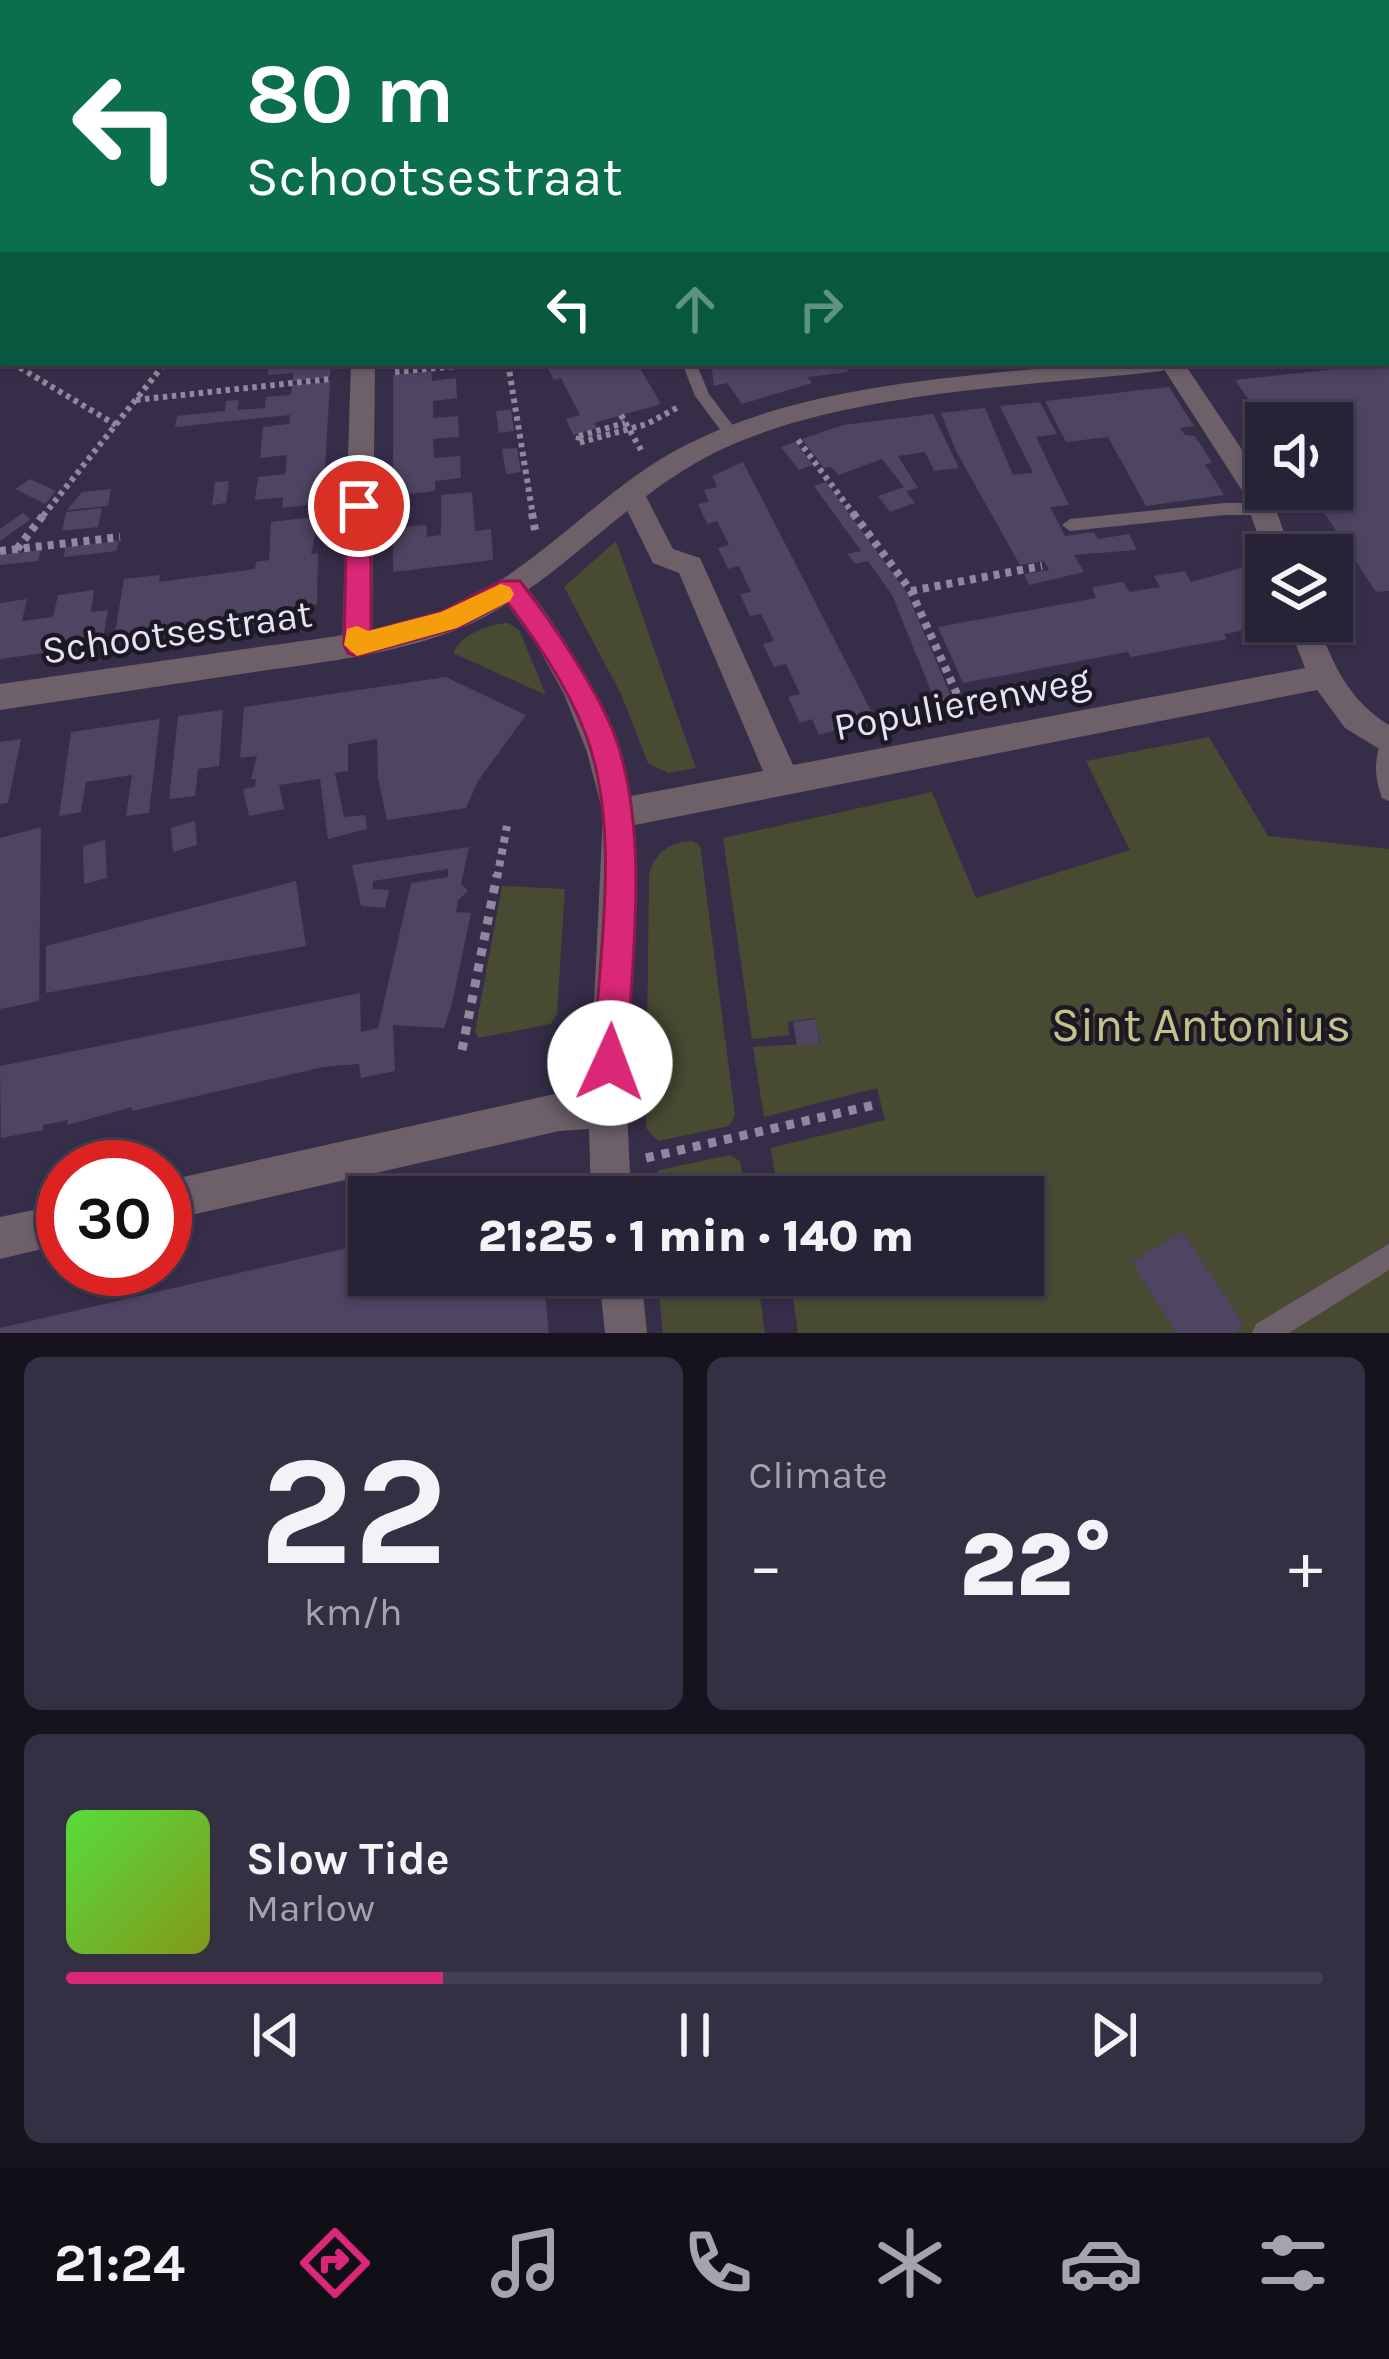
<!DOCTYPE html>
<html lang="en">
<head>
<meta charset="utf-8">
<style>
  :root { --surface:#282237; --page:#342f42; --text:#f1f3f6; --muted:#a5a4ad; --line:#443f52; --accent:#db2777 }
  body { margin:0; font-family:Karla,sans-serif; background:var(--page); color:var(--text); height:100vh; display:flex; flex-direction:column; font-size:45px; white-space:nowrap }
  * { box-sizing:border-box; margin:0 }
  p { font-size:39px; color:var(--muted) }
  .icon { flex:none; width:66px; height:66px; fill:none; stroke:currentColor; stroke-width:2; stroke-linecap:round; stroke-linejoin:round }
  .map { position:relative; height:1333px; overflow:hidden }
  .details { display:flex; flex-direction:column; gap:24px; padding:24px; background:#16131e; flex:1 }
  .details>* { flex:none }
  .banner { position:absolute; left:0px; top:0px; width:1389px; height:366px; box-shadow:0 3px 9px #0004,0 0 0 3px var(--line); background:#0b6e4f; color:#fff; overflow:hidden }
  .controls { position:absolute; left:1245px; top:402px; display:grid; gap:24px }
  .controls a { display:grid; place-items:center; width:108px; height:108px; border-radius:0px; background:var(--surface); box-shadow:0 3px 9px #0004,0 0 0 3px var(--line); font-size:60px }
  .speed { position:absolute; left:36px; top:1140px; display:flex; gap:24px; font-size:60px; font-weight:700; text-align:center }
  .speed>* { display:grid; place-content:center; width:156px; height:156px; border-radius:50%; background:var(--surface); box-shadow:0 3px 9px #0004,0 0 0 3px var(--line); line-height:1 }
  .speed .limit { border:18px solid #d22; background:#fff; color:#111 }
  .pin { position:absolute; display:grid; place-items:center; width:102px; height:102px; color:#fff; margin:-51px; border:6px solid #fff; border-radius:50%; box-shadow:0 3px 12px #0007 }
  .me { position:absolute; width:132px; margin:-66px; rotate:2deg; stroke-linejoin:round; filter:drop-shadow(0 0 9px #0008) }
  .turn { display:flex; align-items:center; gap:42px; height:252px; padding:0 48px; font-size:54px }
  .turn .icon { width:156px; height:156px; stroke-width:2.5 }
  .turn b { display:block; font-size:84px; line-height:102px }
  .lanes { display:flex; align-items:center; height:114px; padding:0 48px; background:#0003; justify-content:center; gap:60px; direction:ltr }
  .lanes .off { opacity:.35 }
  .big { font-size:90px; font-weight:800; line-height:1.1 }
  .details .card { flex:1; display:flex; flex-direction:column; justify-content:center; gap:18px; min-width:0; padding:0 42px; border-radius:18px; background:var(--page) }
  .details .dial { align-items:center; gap:0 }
  .dial b { font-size:156px; line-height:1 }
  .song { display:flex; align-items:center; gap:36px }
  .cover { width:144px; height:144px; border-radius:18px; background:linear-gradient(135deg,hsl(110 70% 55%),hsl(70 70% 35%)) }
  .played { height:12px; border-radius:6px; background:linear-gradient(90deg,var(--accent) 30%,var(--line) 30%) }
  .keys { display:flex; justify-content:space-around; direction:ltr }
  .heat { display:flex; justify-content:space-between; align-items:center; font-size:66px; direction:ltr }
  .details .tiles { flex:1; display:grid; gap:24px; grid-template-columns:1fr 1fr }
  .card:last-child { grid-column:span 2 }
  .trip { position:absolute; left:348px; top:1176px; width:696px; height:120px; border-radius:0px; background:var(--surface); box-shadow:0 3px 9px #0004,0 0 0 3px var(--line); font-weight:800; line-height:120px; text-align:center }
  .menu { display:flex; height:192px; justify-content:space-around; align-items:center; background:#100e16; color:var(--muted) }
  .menu .icon { width:84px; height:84px }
  .menu .active { color:var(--accent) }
  .menu b { font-size:54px; color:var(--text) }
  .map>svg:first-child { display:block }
  .green { fill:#494a32 }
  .building { fill:#4d4561 }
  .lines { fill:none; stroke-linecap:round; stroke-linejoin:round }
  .path-far3 { stroke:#8f889f; stroke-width:4.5; stroke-dasharray:4.5 4.5; stroke-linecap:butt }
  .path-far2 { stroke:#8f889f; stroke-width:6; stroke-dasharray:4.5 4.5; stroke-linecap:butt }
  .path-far1 { stroke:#8f889f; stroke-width:8; stroke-dasharray:6 6; stroke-linecap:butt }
  .path { stroke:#8f889f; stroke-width:9; stroke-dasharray:8 8; stroke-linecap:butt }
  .service { fill:#6d6069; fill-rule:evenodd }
  .pedestrian { fill:#6d6069; fill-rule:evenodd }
  .minor { fill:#6d6069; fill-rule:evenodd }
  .tertiary { fill:#6d6069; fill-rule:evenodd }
  .secondary { fill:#8c7887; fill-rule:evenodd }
  .route { fill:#db2777; stroke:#8e194d; stroke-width:3 }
  .slow { fill:#f59e0b }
  .labels { text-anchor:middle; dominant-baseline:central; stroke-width:9; stroke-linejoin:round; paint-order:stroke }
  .street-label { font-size:39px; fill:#e7e2f4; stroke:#1c1925 }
  .near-park-label { font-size:48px; fill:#c1c489; stroke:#1c1925 }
</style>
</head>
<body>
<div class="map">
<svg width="1389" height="1333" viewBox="0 0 1389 1333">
  <rect width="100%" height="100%" fill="#362e49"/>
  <path class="green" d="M616,541L696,768L668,773L648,763L621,694L564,587Z
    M508,623L519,630L546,695L453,653C461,635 488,624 508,623Z
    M1209,737L1268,836L1389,849V1333H798L790,1275H1023V1197H778L771,1148L885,1120L877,1088L764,1117L753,1047L821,1043L815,1018L788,1022L789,1035L752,1039L723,838L932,792L976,898L1130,850L1086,761Z
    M693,841L700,846L735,1115L729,1126L658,1141L646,1128L649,876C653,854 670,841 693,841Z
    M502,886L565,889L557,1014L551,1024L478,1038L475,1032Z
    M730,1155L740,1161L747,1197H650L649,1184L659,1170Z
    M657,1275H757L765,1333H663Z"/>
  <path class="building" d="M269,363H331L330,377L293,381V373L268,375Z
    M545,363H637L661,404L594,423L597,428L573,435L566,419L580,415L561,378L554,380Z
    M711,363H845L848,372L807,377L812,383L742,404L727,383L714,386Z
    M1389,363V591L1376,592L1309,489H1332V423H1265L1235,380Z
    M431,371L432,381L456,378L457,398L433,401V418L458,416L459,437L433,439L434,458L460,456L461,478L435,481V491L393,496V375Z
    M330,382L323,503L282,508L283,497L255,500L258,477L285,474L287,455L260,458L263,427L289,424L290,415L175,427L177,416L225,411L226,401L239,400L237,410L265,408L266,397L291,395L292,385Z
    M1169,387L1194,426L1180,428L1185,435L1195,436L1212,463L1205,464L1224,495L1146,506L1108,437L1066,442L1045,401Z
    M1040,402L1057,434L1036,437L1069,505L1050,507L1065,536L1094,532L1098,539L1129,534L1137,550L1074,555L1084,572L1029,585L1024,574L1049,570L1044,561L1020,565L956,451L941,413L985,408L1013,475L1033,473L1000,406Z
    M511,409L514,431L499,433L496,411Z
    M933,414L959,468L934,471L925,452L898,456L918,488L906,491L915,503L890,512L878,496L904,487L882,459L839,475L831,467L824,468L802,439L843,425Z
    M795,442L813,465L799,470L781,447Z
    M517,448L521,472L506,474L502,449Z
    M743,462L808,588L875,719L819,735L812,719L800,723L788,697L800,694L786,664L774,667L763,644L774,641L761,614L750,616L740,594L751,592L739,566L728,569L718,548L729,545L717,521L707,524L698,504L709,502L704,490L717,487L712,476Z
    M30,479L56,491L45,504L15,489Z
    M229,481L226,503L212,505L215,482Z
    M826,482L907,593L957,710L940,713L892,595L868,561L856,564L847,554L861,551L814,486Z
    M111,489L108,506L67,510L82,492Z
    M472,492L475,531L491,529L493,560L393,572V528L426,525L427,537L441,535V495Z
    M102,508L98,527L62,531L66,512Z
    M23,513L31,519L0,541V529Z
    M312,517V527L317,526L311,554L318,553L317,604L295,607V619L252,624V620L230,622L231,618L209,621V625L161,632L162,627L114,638L124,579L160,575L159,582L255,569L256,562L269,560L271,522Z
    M119,541L116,551L64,557L65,547Z
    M41,550L38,561L0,565V555Z
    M1248,566L1263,611L1247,614L1256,628L1224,634L1227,639L1131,657L1128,652L963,683L938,627L1096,598L1092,587L1123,582L1130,592L1160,587L1154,576L1185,571L1191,582Z
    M94,590L91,612L108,610L102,645L0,659V603L27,599L22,621L53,617L58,595Z
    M446,677L526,715L478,781L466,808L387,820L378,778L377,739L348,744V771L335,773L344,817L365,815L367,829L328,839L320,779L279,785L284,809L249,816L243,789L255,787L256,779H251L257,756L240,758L244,707Z
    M223,710L219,766L198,769L195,796L169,799L178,716Z
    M160,719L149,813L126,816L132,775L86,782L81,812L59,816L71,732Z
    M21,739L8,803L0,804V742Z
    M195,821L197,845L173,852L171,828Z
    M41,827L39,1001L0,1009V838Z
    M105,840L107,878L84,884L83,846Z
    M469,847L461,884L468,891L458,900L456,912L471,913L452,1003L444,1028L393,1025L395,1071L361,1078L359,1064L323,1067L132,1111V1107L67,1125L68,1120L43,1125V1130L1,1138L0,1066L360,993L361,1032L378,1028L411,883L448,877V869L373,881V889L389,890L385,908L361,906L352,865Z
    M296,881L306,946L46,993V946Z
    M816,1019L820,1043L797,1046L793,1022Z
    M1182,1231L1243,1323L1235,1333H1176L1132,1262Z
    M369,1243V1275H543L549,1333H0V1328Z"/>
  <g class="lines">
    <path class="path-far3" d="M75,0L83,3
      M796,0L805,3
      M989,0L999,3
      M1290,0L1294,3
      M406,3L411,0
      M702,3L707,0
      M1359,3L1388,0"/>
    <path class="path-far2" d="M12,363L116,425
      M508,363L533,516
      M395,372L489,363
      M136,400L330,379
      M621,415L641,450
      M579,436L578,443L647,424L680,406
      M579,436L625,423
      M798,440L855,516
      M43,516L165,363"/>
    <path class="path-far1" d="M532,513L535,530
      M853,513L911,591L965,712
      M17,549L45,513
      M0,551L120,537
      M911,591L1042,566
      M497,878L507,826"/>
    <path class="path" d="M462,1050L497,875
      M646,1158L874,1105"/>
    <path class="service" d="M25,0H39L42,3H28Z
      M3,291V300L0,301V292Z
      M682,363H696L709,394L737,431V439H727L695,396Z
      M1224,503H1262L1270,509L1262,515H1224L1070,531L1062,525L1070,519Z
      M1389,736V801L1382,798C1374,777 1374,759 1382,738Z
      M1389,1244V1270L1289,1333H1252L1256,1324Z"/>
    <path class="pedestrian" d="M3,50V61L0,62V51Z"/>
    <path class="minor" d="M887,0H906L884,3Z
      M0,8L3,9V20L0,19Z
      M1386,74H1389V86H1386Z
      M351,363H375L372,645L367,653H347L342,645Z
      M1160,363H1184L1269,490L1292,555L1266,559L1243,492Z
      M631,482L640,485L673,549L700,558L793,765L1305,668L1287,621H1317C1332,663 1349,701 1389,725V755L1345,728L1317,690L635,825L627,1109L631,1197H591L589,1129L559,1131L165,1221V1181L559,1093L590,1091L603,813L587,752L564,694L538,647L501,596L497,588L501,580H521C573,644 611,716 631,796L763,771L679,573L653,563L618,492Z
      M63,1204V1244L0,1259V1217Z
      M599,1275H641L647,1333H605Z"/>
    <path class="tertiary" d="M1386,330H1389V346H1386Z
      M1093,363H1174L1162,371C1024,387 822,392 701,460C614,508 547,594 456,630C394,654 325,662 261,671C174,684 87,697 0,710V684C84,672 168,660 252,648C314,639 378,633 438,612C530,580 598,489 686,445C809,383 958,378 1093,363Z"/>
    <path class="secondary" d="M438,0H458L435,3Z
      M507,0H527L504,3Z
      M3,249V264L0,265V250Z
      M3,304V320H0V305Z"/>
  </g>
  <path class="route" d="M359,497L371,506V631L441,612L501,581H520C552,622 604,698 619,748C649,848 631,961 627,1063L622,1075L610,1080L598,1075L593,1063C598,966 620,840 590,747C574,696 539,644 507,602L457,628L357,656L348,653L344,645L347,506Z"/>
  <path class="slow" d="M501,584L510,587L514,594L510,601L457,628L357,656L344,645L347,629L357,626L368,631L441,612Z"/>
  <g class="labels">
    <g class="street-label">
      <text transform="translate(177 632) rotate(-8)">Schootsestraat</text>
      <text transform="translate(962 703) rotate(-11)">Populierenweg</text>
    </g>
    <g class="near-park-label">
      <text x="1201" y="1025">Sint Antonius</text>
    </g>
  </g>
</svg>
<div class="controls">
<a><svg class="icon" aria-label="sound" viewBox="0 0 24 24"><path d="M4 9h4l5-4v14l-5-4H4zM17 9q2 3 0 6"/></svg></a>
<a><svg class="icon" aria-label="layers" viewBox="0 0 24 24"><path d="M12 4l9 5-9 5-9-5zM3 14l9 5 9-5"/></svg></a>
</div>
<div class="speed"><div class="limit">30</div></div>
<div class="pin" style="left:359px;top:506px;background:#d93025"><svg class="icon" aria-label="arrive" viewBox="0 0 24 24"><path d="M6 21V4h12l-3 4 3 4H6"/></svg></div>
<svg class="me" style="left:610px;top:1063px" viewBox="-20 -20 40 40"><circle r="19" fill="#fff"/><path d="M0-13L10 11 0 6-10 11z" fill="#db2777"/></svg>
<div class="trip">21:25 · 1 min · 140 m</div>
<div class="banner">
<div class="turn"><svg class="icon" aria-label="left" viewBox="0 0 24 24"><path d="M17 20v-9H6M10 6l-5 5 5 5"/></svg><div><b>80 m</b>Schootsestraat</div></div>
<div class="lanes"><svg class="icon" aria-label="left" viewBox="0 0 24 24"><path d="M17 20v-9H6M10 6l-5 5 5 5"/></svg><svg class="icon off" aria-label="ahead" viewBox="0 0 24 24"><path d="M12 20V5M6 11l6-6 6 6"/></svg><svg class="icon off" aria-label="right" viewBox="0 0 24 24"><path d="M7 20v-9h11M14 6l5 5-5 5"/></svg></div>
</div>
</div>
<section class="details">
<div class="tiles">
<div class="card dial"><b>22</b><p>km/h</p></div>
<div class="card"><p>Climate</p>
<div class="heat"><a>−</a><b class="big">22°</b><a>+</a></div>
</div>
<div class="card">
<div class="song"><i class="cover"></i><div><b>Slow Tide</b><p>Marlow</p></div></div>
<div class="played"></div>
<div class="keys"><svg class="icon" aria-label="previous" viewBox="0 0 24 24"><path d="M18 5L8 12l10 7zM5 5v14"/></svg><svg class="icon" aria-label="pause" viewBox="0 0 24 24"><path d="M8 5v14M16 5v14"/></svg><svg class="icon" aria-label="next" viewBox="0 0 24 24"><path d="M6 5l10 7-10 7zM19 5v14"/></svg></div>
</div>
</div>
</section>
<nav class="menu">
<b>21:24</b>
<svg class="icon active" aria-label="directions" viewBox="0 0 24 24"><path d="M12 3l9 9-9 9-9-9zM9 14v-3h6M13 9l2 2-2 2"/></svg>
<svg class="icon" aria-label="music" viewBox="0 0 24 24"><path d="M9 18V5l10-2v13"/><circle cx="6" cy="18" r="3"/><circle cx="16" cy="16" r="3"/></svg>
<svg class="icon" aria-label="phone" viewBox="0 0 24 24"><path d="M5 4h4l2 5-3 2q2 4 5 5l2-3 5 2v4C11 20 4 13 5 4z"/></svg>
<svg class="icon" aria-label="climate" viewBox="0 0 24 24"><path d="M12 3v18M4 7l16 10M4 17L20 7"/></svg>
<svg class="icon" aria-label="car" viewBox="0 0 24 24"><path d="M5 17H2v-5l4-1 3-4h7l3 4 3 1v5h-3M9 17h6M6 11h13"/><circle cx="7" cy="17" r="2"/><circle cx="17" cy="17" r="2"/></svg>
<svg class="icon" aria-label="filters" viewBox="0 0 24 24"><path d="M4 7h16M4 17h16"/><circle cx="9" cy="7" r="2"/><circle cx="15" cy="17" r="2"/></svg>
</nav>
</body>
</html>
